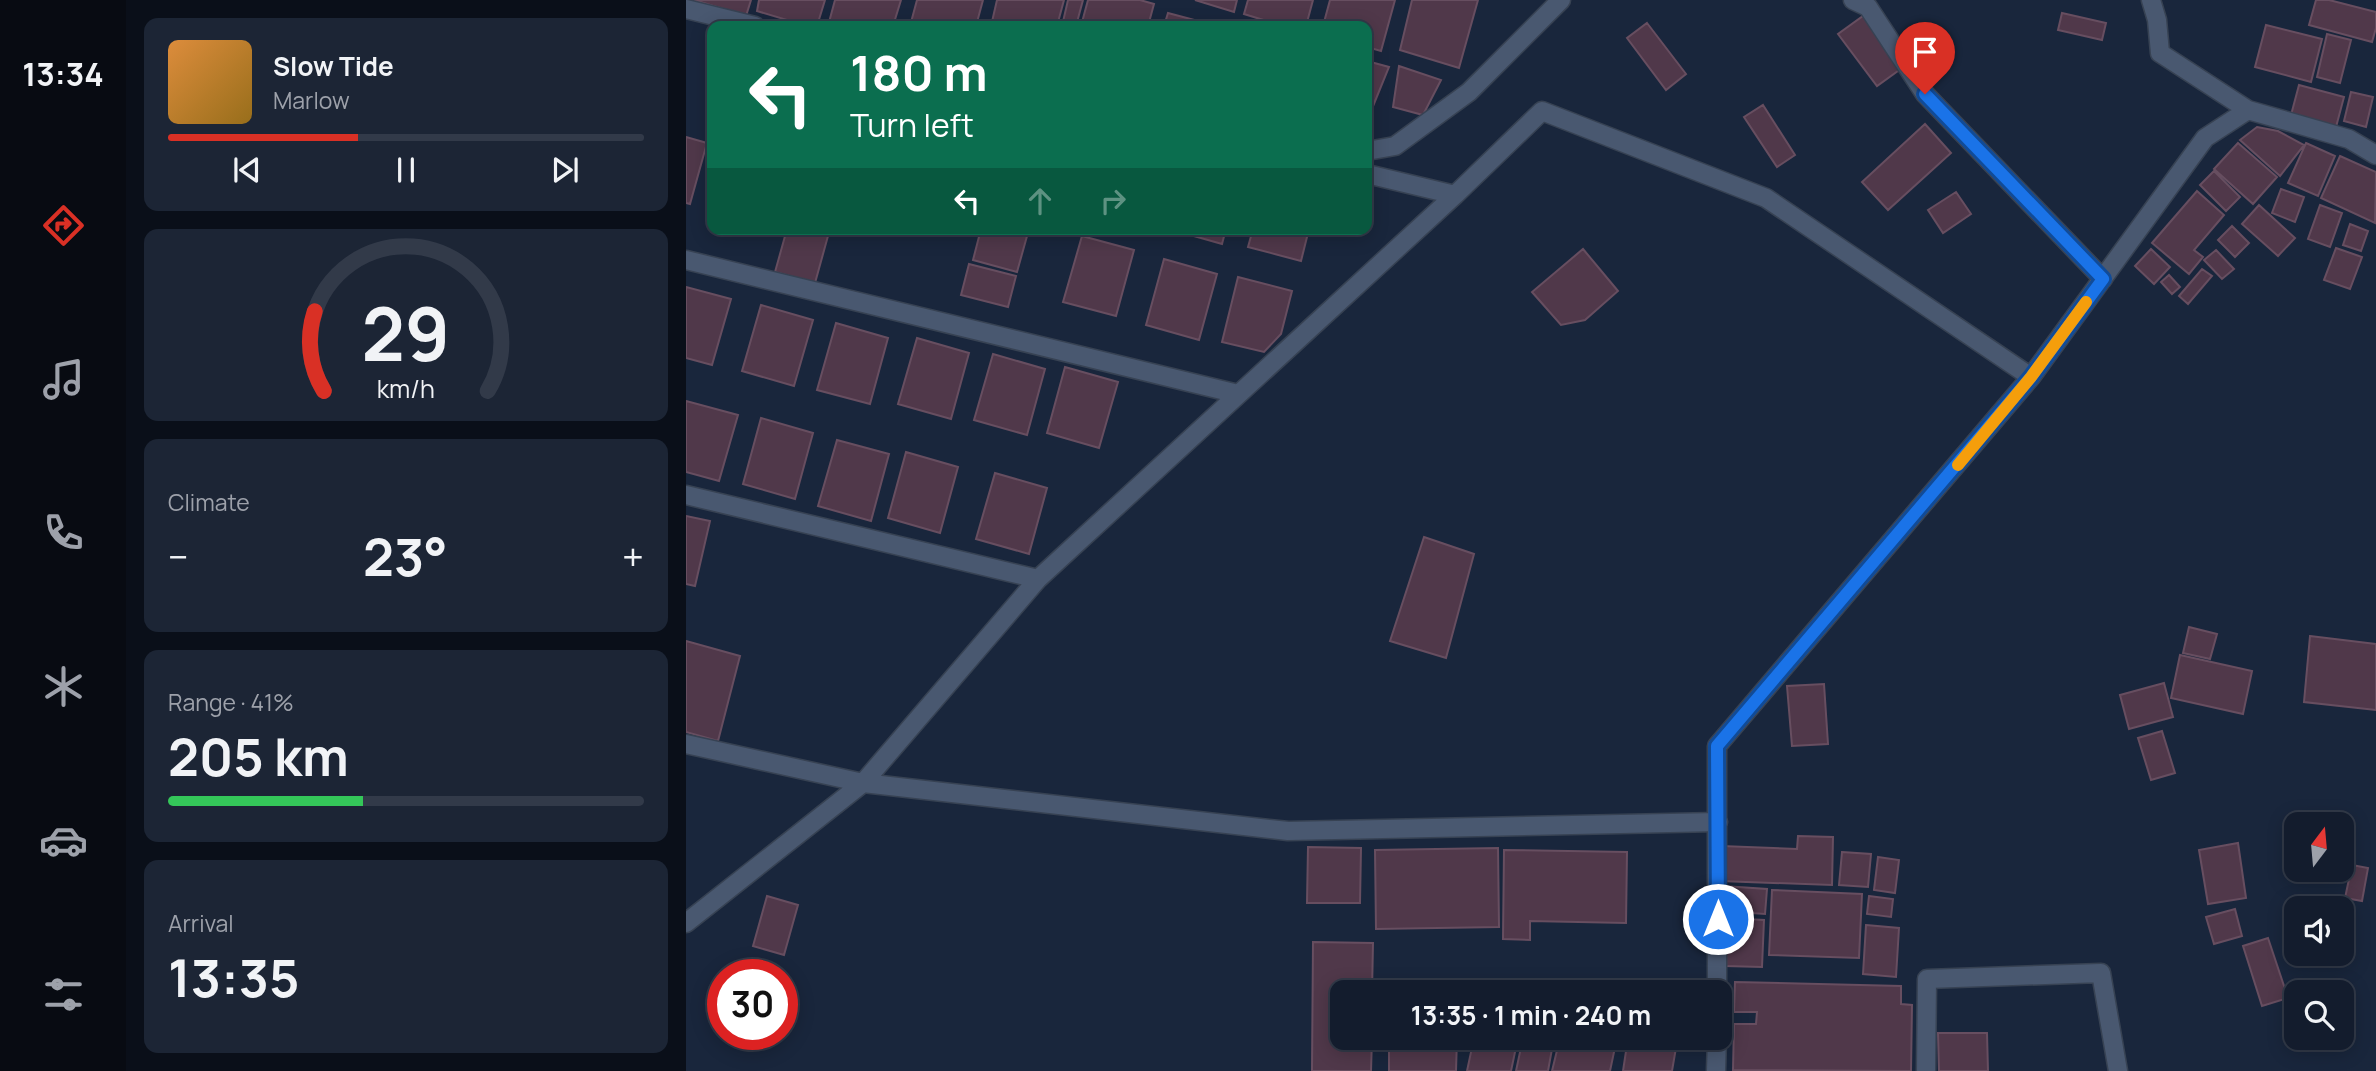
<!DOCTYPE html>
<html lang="en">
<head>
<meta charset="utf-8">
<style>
  :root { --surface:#131c2d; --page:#1c2535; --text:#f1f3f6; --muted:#9da1aa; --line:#323a49; --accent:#d93025 }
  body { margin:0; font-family:Manrope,sans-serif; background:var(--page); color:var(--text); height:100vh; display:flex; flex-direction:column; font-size:26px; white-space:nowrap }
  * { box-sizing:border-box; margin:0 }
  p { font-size:23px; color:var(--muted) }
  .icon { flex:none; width:38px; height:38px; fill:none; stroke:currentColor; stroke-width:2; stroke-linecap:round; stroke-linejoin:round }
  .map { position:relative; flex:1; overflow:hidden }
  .drawer { display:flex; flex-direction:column; gap:18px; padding:18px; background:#0a0f19; width:560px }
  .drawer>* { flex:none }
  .top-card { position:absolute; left:21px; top:21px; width:665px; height:214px; border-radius:14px; box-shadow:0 4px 18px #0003,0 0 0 2px var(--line); background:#0b6e4f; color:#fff; overflow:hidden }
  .needle { width:46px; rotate:16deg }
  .tools { position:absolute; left:1598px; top:812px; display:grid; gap:14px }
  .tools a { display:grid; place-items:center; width:70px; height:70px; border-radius:14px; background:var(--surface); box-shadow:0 4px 18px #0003,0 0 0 2px var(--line); font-size:35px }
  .speed { position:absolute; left:21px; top:959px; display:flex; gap:14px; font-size:35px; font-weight:700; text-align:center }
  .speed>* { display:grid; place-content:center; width:91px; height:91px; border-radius:50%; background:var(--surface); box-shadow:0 4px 18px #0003,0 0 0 2px var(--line); line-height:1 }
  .speed .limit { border:10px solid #d22; background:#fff; color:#111 }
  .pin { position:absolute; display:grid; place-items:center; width:60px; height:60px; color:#fff; margin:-72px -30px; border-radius:50% 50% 50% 0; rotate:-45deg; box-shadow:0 0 7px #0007 }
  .pin .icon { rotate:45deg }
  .me { position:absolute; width:77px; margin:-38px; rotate:0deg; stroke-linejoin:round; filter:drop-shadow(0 0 5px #0008) }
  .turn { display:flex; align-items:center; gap:24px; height:147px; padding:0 28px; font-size:32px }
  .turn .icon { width:91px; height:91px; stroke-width:2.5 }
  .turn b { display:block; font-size:49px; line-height:60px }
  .lanes { display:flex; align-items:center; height:66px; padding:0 28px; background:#0003; justify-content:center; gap:35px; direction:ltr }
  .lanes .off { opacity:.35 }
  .big { font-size:52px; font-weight:700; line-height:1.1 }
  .drawer .card { flex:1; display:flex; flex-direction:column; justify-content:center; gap:10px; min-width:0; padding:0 24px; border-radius:14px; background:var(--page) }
  .drawer .dial { align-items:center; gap:0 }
  .dial svg { height:182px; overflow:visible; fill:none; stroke:var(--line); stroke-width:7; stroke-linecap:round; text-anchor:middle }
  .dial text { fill:var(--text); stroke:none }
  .song { display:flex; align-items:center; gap:21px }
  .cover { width:84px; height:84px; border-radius:10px; background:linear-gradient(135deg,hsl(30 70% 55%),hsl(40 70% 35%)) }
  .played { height:7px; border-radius:4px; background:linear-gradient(90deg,var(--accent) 40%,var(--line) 40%) }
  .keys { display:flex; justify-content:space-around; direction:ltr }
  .heat { display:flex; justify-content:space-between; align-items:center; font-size:38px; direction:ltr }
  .charge { height:10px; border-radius:5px; background:linear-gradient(90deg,#34c759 41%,var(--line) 0) }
  .trip { position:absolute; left:644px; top:980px; width:402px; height:70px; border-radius:14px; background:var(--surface); box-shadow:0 4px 18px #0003,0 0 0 2px var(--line); font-weight:700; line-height:70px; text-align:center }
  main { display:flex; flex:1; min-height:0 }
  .tabs { display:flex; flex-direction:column; width:126px; justify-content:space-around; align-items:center; background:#080b12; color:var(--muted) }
  .tabs .icon { width:49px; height:49px }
  .tabs .current { color:var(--accent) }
  .tabs b { font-size:32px; color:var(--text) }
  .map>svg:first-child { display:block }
  .building { fill:#50384a; stroke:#674e60; stroke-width:2 }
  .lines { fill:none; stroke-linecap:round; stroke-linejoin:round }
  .minor-casing { stroke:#374253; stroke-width:21 }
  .minor { stroke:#495870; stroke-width:18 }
  .route-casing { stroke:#114b97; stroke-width:18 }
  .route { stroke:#1a73e8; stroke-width:12 }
  .slow { stroke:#f59e0b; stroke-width:12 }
</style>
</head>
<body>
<main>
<nav class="tabs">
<b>13:34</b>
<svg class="icon current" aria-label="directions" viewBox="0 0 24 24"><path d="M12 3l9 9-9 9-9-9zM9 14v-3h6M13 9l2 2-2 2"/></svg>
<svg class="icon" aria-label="music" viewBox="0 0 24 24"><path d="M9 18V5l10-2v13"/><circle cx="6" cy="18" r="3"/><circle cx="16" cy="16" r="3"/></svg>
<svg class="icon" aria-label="phone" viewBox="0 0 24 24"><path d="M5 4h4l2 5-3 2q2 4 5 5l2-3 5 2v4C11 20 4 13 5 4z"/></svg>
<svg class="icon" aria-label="climate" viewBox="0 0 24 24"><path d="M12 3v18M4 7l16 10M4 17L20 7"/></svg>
<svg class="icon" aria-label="car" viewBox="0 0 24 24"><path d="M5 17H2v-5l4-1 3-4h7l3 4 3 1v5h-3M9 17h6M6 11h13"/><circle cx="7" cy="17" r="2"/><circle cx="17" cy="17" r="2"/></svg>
<svg class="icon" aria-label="filters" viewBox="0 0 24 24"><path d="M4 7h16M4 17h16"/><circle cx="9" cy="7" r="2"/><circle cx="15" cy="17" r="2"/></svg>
</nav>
<section class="drawer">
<div class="card">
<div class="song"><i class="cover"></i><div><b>Slow Tide</b><p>Marlow</p></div></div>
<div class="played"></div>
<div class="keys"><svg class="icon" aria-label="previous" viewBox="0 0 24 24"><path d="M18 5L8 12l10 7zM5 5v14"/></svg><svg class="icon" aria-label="pause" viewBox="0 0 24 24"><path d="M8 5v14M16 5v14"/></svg><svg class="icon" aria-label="next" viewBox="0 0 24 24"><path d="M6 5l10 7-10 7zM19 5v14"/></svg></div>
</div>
<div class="card dial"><svg viewBox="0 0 100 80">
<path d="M14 69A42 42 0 1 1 86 69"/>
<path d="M14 69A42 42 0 0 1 10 34" stroke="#d93025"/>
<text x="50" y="56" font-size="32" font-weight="700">29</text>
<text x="50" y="72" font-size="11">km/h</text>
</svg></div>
<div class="card"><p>Climate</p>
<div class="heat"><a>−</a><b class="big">23°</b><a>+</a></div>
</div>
<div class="card"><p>Range · 41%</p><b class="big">205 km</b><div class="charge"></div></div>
<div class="card"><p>Arrival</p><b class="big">13:35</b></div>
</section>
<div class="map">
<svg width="1690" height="1071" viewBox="0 0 1690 1071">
  <rect width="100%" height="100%" fill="#19263c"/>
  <path class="building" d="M8,0H65L60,16Z
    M73,0H139L131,26H121L71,11Z
    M149,0H215L207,26H142Z
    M231,0H297L290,26H224Z
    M311,0H378L371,26H305Z
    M382,0H397L390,26H376Z
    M402,0H454L468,4L462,26H395Z
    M509,0H551L548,12Z
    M562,0H627L620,26H597L558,14Z
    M644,0H709L695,51L681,47V26H637Z
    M726,0H792L773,68L714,50Z
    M1630,0H1643L1690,12V28L1686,42L1623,25Z
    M482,13L531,26H478Z
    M1376,13L1420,23L1416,40L1372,30Z
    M1177,16L1216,68L1191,86L1152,34Z
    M961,23L1000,74L980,90L941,38Z
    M1580,25L1636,39L1625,82L1569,67Z
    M1641,34L1665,40L1654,83L1631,77Z
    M681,61L703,67L681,121Z
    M713,66L755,80L737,115L707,107Z
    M1613,85L1658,97L1650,127L1605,115Z
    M1665,92L1687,97L1680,127L1658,121Z
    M1077,105L1109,155L1091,167L1058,117Z
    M1239,124L1265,153L1202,210L1176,182Z
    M1571,127L1592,131L1618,145L1594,176L1554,140Z
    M0,137L21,143L4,204L0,203Z
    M1552,143L1591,177L1567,204L1528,169Z
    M1620,143L1649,156L1632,196L1602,183Z
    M1654,156L1690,172L1689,223L1635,198Z
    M1528,171L1554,197L1540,211L1514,185Z
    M1595,189L1618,197L1609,222L1586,213Z
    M1511,191L1538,215L1508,250L1517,257L1503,274L1466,243Z
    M1270,192L1285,214L1257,233L1242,210Z
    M1573,205L1609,238L1592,256L1556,224Z
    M1634,205L1656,213L1644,247L1622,239Z
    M1664,224L1682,231L1675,251L1657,245Z
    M1546,226L1563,243L1549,257L1532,240Z
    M101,229H117L142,236L129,283L89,272Z
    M295,229H343L331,272L287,260Z
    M483,229H540L536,244Z
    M567,229H623L615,261L562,247Z
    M396,236L448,250L430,316L377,302Z
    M1650,248L1676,257L1664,289L1638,280Z
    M897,249L932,291L899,320L875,325L846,292Z
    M1465,249L1484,267L1468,284L1449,266Z
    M1530,250L1548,269L1536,279L1518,260Z
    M478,259L531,274L513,340L460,325Z
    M283,264L330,276L322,307L275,295Z
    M1516,269L1526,276L1502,304L1493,296Z
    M1483,275L1494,287L1486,294L1475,282Z
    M552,277L606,291L595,334L578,352L536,342Z
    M0,287L45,299L26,365L0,358Z
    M75,305L127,320L108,386L56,371Z
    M150,323L202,338L184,404L131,390Z
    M231,338L283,353L265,419L212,404Z
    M307,354L359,369L341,435L288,420Z
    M379,367L432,382L413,448L361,433Z
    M0,401L52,415L33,481L0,472Z
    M75,418L127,433L109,499L57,484Z
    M151,440L203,454L185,521L132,506Z
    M220,452L272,467L254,533L202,518Z
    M309,473L361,488L343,554L290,539Z
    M0,516L24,521L9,586L0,584Z
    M738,537L788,554L760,658L704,641Z
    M1503,627L1531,634L1524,659L1497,653Z
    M1624,636L1690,644V710L1618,702Z
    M0,641L54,656L32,741L0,732Z
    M1494,655L1566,671L1557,714L1485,698Z
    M1478,683L1487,717L1443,729L1434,695Z
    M1138,684L1142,744L1106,746L1101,686Z
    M1476,731L1489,773L1465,780L1452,738Z
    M1112,836L1147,837L1146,885L1034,881L1036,846L1111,849Z
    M1552,843L1560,898L1522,904L1513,850Z
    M622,847L675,848L674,903H621Z
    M812,848L813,927L690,929L689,850Z
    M818,850L941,852L940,923L844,921V940L817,939Z
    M1156,852L1185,854L1182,887L1153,885Z
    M1192,857L1213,860L1209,893L1188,890Z
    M1666,865L1682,868L1676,901L1659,898Z
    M1037,886L1081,889L1079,914L1035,911Z
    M1086,890L1176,894L1173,958L1083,955Z
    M81,896L112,905L98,955L67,946Z
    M1183,896L1207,899L1205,917L1181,914Z
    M1549,909L1556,936L1528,944L1520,917Z
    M1041,918L1078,920L1076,967L1039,966Z
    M1180,925L1213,928L1210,977L1177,974Z
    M1582,938L1602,998L1576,1006L1557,946Z
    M627,942L687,943L686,992H656V1038H686L685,1071H626Z
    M1049,982L1215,986V1004L1226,1005L1225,1071L1047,1070L1048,1024H1070L1071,1012H1048Z
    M1252,1033H1301L1302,1071H1253Z
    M703,1038H771L770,1071H703Z
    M788,1038H832L825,1071H781Z
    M837,1038H868L862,1071H830Z
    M874,1038H931L924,1071H866Z
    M942,1038H968L991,1042L986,1071H937Z"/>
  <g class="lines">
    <g class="minor-casing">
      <path id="minor" d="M1167,0L1182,7L1239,94L1417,279
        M1465,0L1471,20L1474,53L1562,110L1663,139L1690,155
        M0,9L69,26
        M681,151L709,146L783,92L875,0
        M681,174L769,195
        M0,260L552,394
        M0,495L352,579
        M0,744L177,783L602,831L1032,822
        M0,923L177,783L352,579L769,195L856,111L1080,198L1345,377
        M1031,992V746L1345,377L1519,138L1562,110
        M1030,1071L1031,1038
        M1240,1071L1241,979L1415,973L1432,1071"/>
    </g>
    <use href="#minor" class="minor"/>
  </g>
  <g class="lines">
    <g class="route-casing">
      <path id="route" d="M1032,919L1031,746L1345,377L1417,279L1239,94"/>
    </g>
    <use href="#route" class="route"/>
    <path class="slow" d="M1272,465L1345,377L1400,302"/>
  </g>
</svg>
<div class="tools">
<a><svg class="needle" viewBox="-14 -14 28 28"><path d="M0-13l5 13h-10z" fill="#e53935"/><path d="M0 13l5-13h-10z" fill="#9da1aa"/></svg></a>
<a><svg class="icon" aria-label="sound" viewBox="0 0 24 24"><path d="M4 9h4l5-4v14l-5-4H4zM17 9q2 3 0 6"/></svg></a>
<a><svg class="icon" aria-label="search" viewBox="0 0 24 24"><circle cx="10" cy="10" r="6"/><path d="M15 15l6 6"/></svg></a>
</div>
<div class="speed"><div class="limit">30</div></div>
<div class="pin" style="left:1239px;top:94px;background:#d93025"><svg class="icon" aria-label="arrive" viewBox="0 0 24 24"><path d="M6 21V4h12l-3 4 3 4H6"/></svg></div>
<svg class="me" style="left:1032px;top:919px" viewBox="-20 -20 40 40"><circle r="17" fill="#1a73e8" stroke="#fff" stroke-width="3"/><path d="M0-11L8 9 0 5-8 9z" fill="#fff"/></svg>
<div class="trip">13:35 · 1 min · 240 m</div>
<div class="top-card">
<div class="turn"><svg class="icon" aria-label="left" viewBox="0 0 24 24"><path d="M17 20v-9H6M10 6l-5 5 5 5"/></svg><div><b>180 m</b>Turn left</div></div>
<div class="lanes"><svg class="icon" aria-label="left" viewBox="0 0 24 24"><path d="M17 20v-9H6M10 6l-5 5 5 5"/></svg><svg class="icon off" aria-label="ahead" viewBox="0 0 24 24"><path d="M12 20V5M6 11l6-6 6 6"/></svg><svg class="icon off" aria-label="right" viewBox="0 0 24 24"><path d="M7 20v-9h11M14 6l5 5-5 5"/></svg></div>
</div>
</div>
</main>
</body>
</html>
